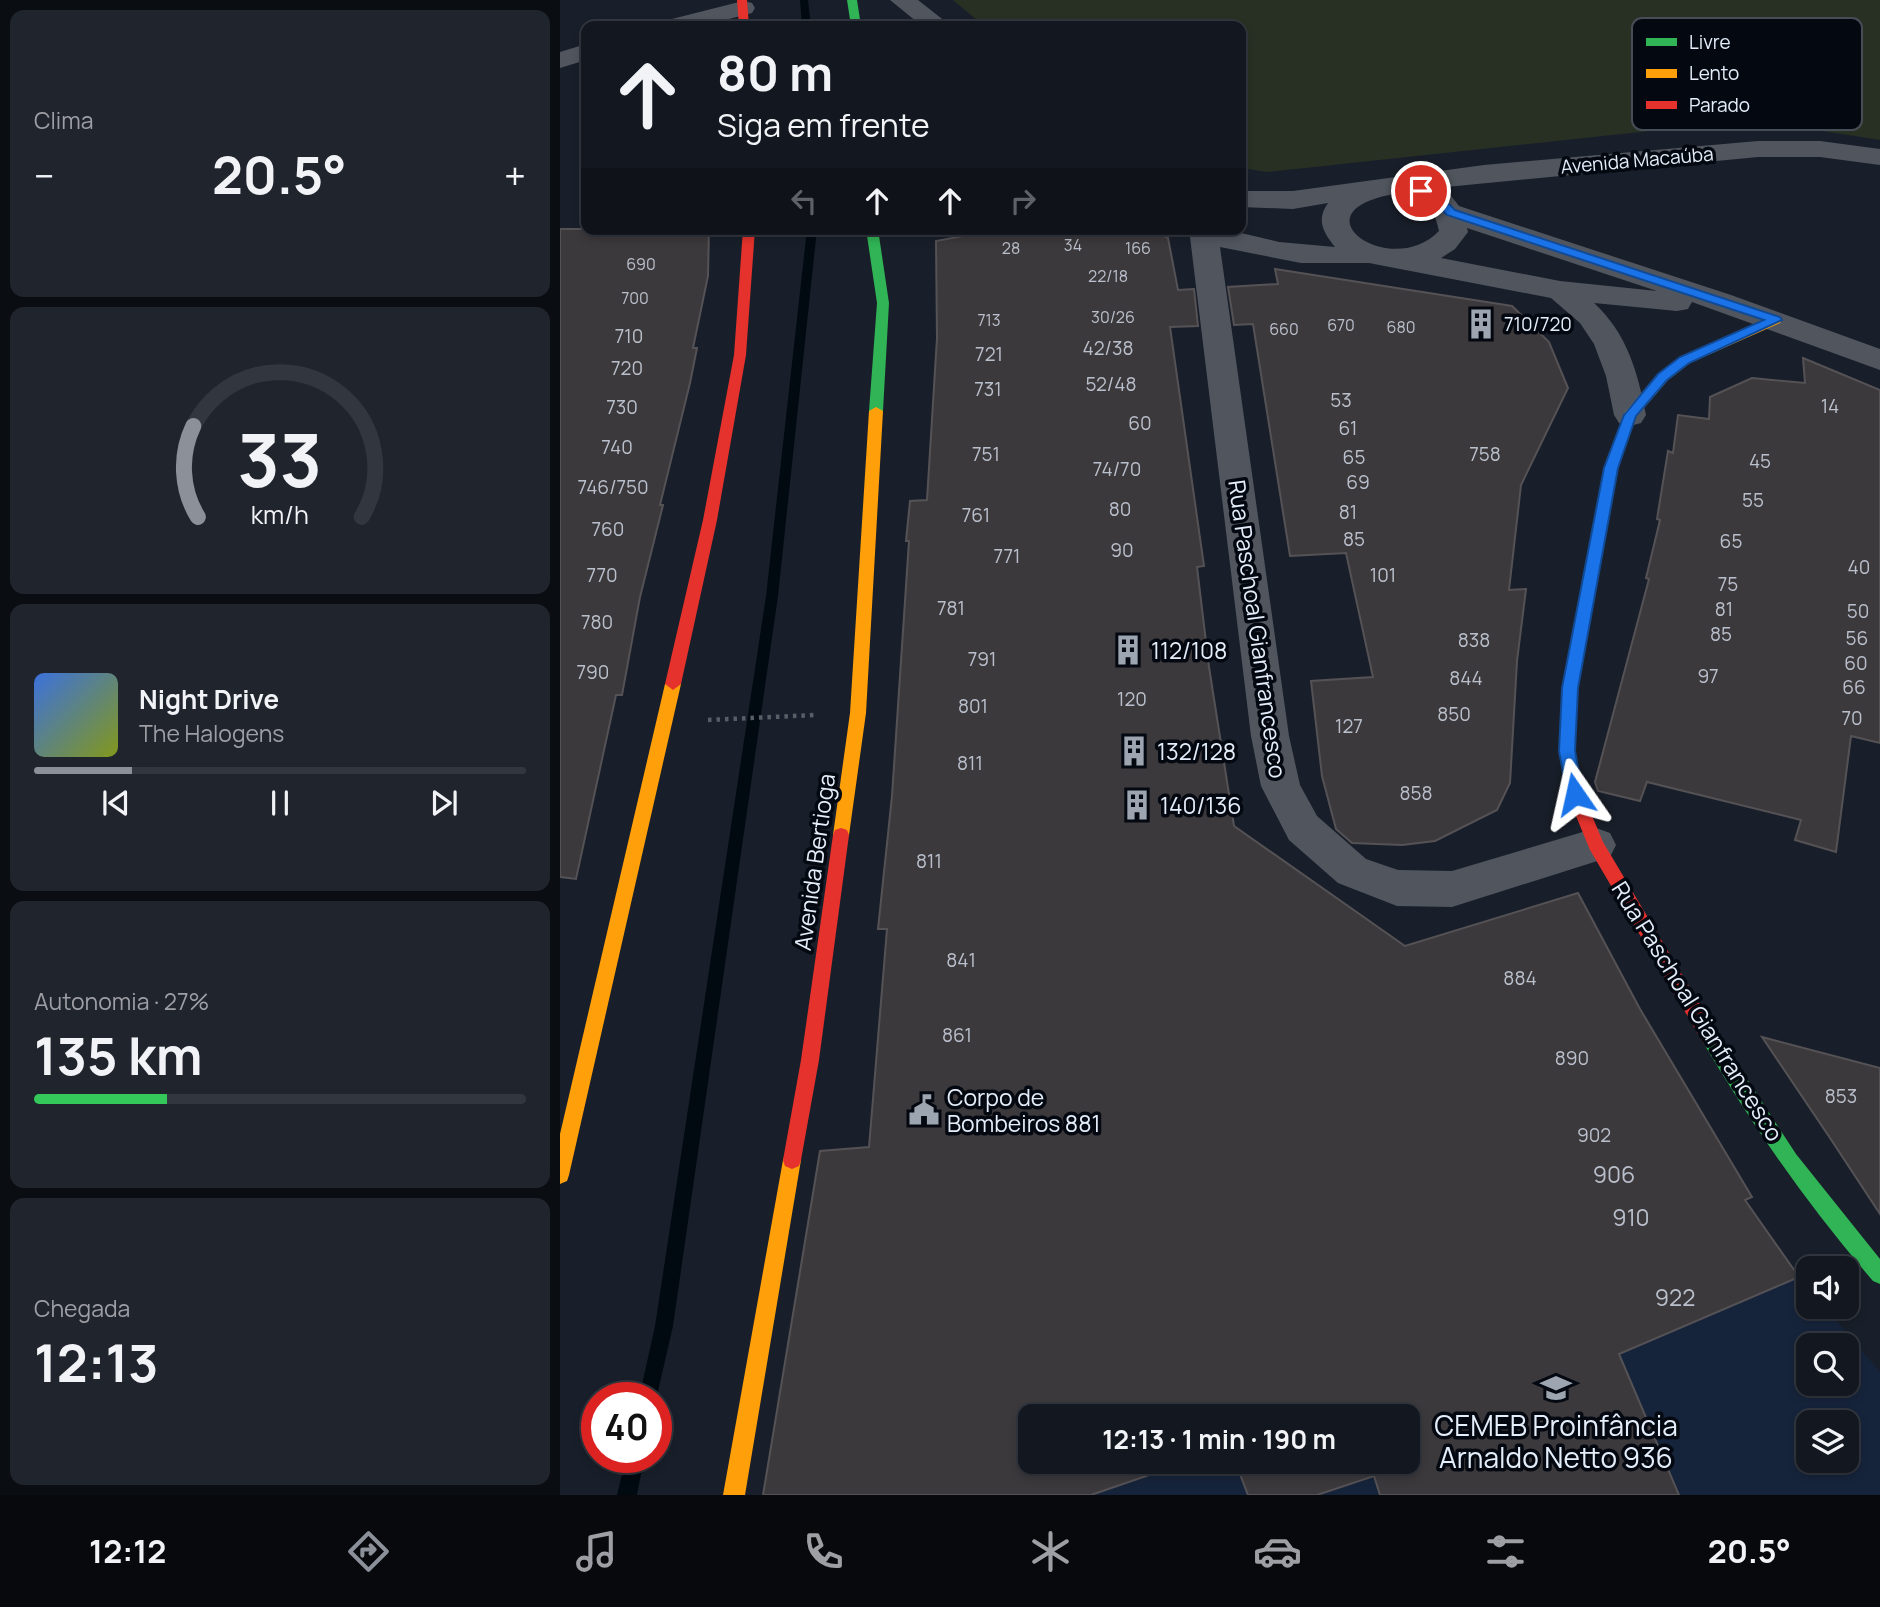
<!DOCTYPE html>
<html lang="pt">
<head>
<meta charset="utf-8">
<style>
  :root { --surface:#131720; --page:#20242d; --text:#f1f3f6; --muted:#9d9fa5; --line:#32363e; --accent:#8c9099 }
  body { margin:0; font-family:Manrope,sans-serif; background:var(--page); color:var(--text); height:100vh; display:flex; flex-direction:column; font-size:26px; white-space:nowrap }
  * { box-sizing:border-box; margin:0 }
  p { font-size:23px; color:var(--muted) }
  .icon { flex:none; width:38px; height:38px; fill:none; stroke:currentColor; stroke-width:2; stroke-linecap:round; stroke-linejoin:round }
  .map { position:relative; flex:1; overflow:hidden }
  .panel { display:flex; flex-direction:column; gap:10px; padding:10px; background:#0a0d12; width:560px }
  .panel>* { flex:none }
  .guide { position:absolute; left:21px; top:21px; width:665px; height:214px; border-radius:14px; box-shadow:0 4px 10px #0003,0 0 0 2px var(--line); background:#131720; color:var(--text); overflow:hidden }
  .tools { position:absolute; left:1236px; top:1256px; display:grid; gap:14px }
  .tools a { display:grid; place-items:center; width:63px; height:63px; border-radius:14px; background:var(--surface); box-shadow:0 4px 10px #0003,0 0 0 2px var(--line); font-size:35px }
  .speed { position:absolute; left:21px; top:1382px; display:flex; gap:14px; font-size:35px; font-weight:700; text-align:center }
  .speed>* { display:grid; place-content:center; width:91px; height:91px; border-radius:50%; background:var(--surface); box-shadow:0 4px 10px #0003,0 0 0 2px var(--line); line-height:1 }
  .speed .limit { border:10px solid #d22; background:#fff; color:#111 }
  .pin { position:absolute; display:grid; place-items:center; width:60px; height:60px; color:#fff; margin:-30px; border:4px solid #fff; border-radius:50%; box-shadow:0 2px 7px #0007 }
  .me { position:absolute; width:77px; margin:-38px; rotate:349deg; stroke-linejoin:round; filter:drop-shadow(0 0 5px #0008) }
  .turn { display:flex; align-items:center; gap:24px; height:147px; padding:0 21px; font-size:32px }
  .turn .icon { width:91px; height:91px; stroke-width:2.5 }
  .turn b { display:block; font-size:49px; line-height:60px }
  .lanes { display:flex; align-items:center; height:66px; padding:0 21px; background:#0003; justify-content:center; gap:35px; direction:ltr }
  .lanes .off { opacity:.35 }
  .big { font-size:52px; font-weight:700; line-height:1.1 }
  .panel .widget { flex:1; display:flex; flex-direction:column; justify-content:center; gap:10px; min-width:0; padding:0 24px; border-radius:14px; background:var(--page) }
  .panel .dial { align-items:center; gap:0 }
  .dial svg { height:182px; overflow:visible; fill:none; stroke:var(--line); stroke-width:7; stroke-linecap:round; text-anchor:middle }
  .dial text { fill:var(--text); stroke:none }
  .song { display:flex; align-items:center; gap:21px }
  .cover { width:84px; height:84px; border-radius:10px; background:linear-gradient(135deg,hsl(220 70% 55%),hsl(70 70% 35%)) }
  .played { height:7px; border-radius:4px; background:linear-gradient(90deg,var(--accent) 20%,var(--line) 20%) }
  .keys { display:flex; justify-content:space-around; direction:ltr }
  .heat { display:flex; justify-content:space-between; align-items:center; font-size:38px; direction:ltr }
  .charge { height:10px; border-radius:5px; background:linear-gradient(90deg,#34c759 27%,var(--line) 0) }
  .trip { position:absolute; left:458px; top:1404px; width:402px; height:70px; border-radius:14px; background:var(--surface); box-shadow:0 4px 10px #0003,0 0 0 2px var(--line); font-weight:700; line-height:70px; text-align:center }
  .tabs { display:flex; height:112px; justify-content:space-around; align-items:center; background:#08090d; color:var(--muted) }
  .tabs .icon { width:49px; height:49px }
  .tabs .active { color:var(--accent) }
  .tabs b { font-size:32px; color:var(--text) }
  main { display:flex; flex:1; min-height:0 }
  .map>svg:first-child { display:block }
  .built { fill:#16243b; fill-rule:evenodd }
  .green { fill:#282f23 }
  .lines { fill:none; stroke-linecap:round; stroke-linejoin:round }
  .stream { fill:#020a11; fill-rule:evenodd }
  .building { fill:#3c393d; stroke:#555255; stroke-width:2 }
  .path { stroke:#595e66; stroke-width:4.5; stroke-dasharray:3.5 5; stroke-linecap:butt }
  .street { fill:#51565e; fill-rule:evenodd }
  .fast { fill:#30b455; fill-rule:evenodd }
  .slow { fill:#ff9f0a; fill-rule:evenodd }
  .jam { fill:#e5322d; fill-rule:evenodd }
  .route { fill:#1a73e8; stroke:#114b97; stroke-width:2 }
  .labels { text-anchor:middle; dominant-baseline:central; stroke-width:7; stroke-linejoin:round; paint-order:stroke }
  .far-number-label { font-size:16px; fill:#bac0cb }
  .far-street-label { font-size:19px; fill:#e4edfa; stroke:#040810 }
  .far-poi-label { font-size:19px; fill:#e4edfa; stroke:#040810; text-anchor:start }
  .number-label { font-size:19px; fill:#bac0cb }
  .street-label { font-size:23px; fill:#e4edfa; stroke:#040810 }
  .poi-label { font-size:23px; fill:#e4edfa; stroke:#040810; text-anchor:start }
  .near-number-label { font-size:23px; fill:#bac0cb }
  .near-poi-label { font-size:28px; fill:#e4edfa; stroke:#040810 }
  .key { fill:#040810; stroke:#474d56; stroke-width:2 }
  .key-label { font-size:19px; fill:#e4edfa }
</style>
</head>
<body>
<main>
<section class="panel">
<div class="widget"><p>Clima</p>
<div class="heat"><a>−</a><b class="big">20.5°</b><a>+</a></div>
</div>
<div class="widget dial"><svg viewBox="0 0 100 80">
<path d="M14 69A42 42 0 1 1 86 69"/>
<path d="M14 69A42 42 0 0 1 12 29" stroke="#8c9099"/>
<text x="50" y="56" font-size="32" font-weight="700">33</text>
<text x="50" y="72" font-size="11">km/h</text>
</svg></div>
<div class="widget">
<div class="song"><i class="cover"></i><div><b>Night Drive</b><p>The Halogens</p></div></div>
<div class="played"></div>
<div class="keys"><svg class="icon" aria-label="previous" viewBox="0 0 24 24"><path d="M18 5L8 12l10 7zM5 5v14"/></svg><svg class="icon" aria-label="pause" viewBox="0 0 24 24"><path d="M8 5v14M16 5v14"/></svg><svg class="icon" aria-label="next" viewBox="0 0 24 24"><path d="M6 5l10 7-10 7zM19 5v14"/></svg></div>
</div>
<div class="widget"><p>Autonomia · 27%</p><b class="big">135 km</b><div class="charge"></div></div>
<div class="widget"><p>Chegada</p><b class="big">12:13</b></div>
</section>
<div class="map">
<svg width="1320" height="1495" viewBox="0 0 1320 1495">
  <rect width="100%" height="100%" fill="#191f2a"/>
  <path class="built" d="M1239,1277L1248,1287V1307H1265L1320,1372V1495H531L630,1461H849V1416L1081,1345ZM1248,1346H1286V1384H1248ZM1248,1423H1286V1461H1248Z"/>
  <path class="green" d="M393,0H1320V140L1192,120L707,172L681,168V26H424Z"/>
  <g class="lines">
    <path class="stream" d="M240,0H248L251,26H242Z
      M247,229H257L218,596L113,1326L96,1400V1398H79L95,1326L206,596Z
      M66,1458H84L77,1495H57Z"/>
  </g>
  <path class="building" d="M0,229H149L148,276L133,348H137L130,383L100,505H103L80,597L62,695H56L16,879L0,877Z
    M440,229H589L608,238L618,290L634,289L638,326L610,327L644,566L637,567L649,667L674,826L845,946L1018,893L1080,1009L1192,1197L1185,1200L1239,1277L1059,1354L1119,1495H820L814,1476L757,1495H688L675,1461H849V1416H471V1461H630L531,1495H203L260,1151L309,1147L327,929H318L332,796L349,541H346L350,501L367,500L377,338L376,241Z
    M715,269L952,306L989,342L1008,388L961,485L949,590L966,589L957,661L950,783L937,810L875,841L842,845L792,843L776,829L762,776L751,681L813,677L786,553L730,556L693,324L674,325L668,287L718,284Z
    M1243,358L1320,390V743L1291,736L1276,852L1235,840L1241,820L1087,782L1080,801L1038,791L1035,782L1089,579L1086,578L1100,520L1097,519L1108,451L1113,453L1118,415L1149,419L1150,397L1192,378L1245,383Z
    M1202,1037L1320,1068V1214L1270,1138Z"/>
  <g class="lines">
    <path class="path" d="M148,720L255,715"/>
    <path class="street" d="M330,0H358L391,26H362Z
      M183,1L192,3L195,8L192,13L142,26H100L104,21Z
      M26,44V60L0,68V52Z
      M1198,141H1260L1320,149V165L1260,157H1198L876,188L891,196L899,206L1171,295L1320,349V370L1132,302L1128,309L1117,311L1034,303C1067,333 1078,373 1086,415L1081,423L1070,426L1059,423L1054,415L1046,376L1034,344L1020,323L991,298L809,263H741L660,247L729,736L740,785L757,816L806,859L838,870L892,871L1036,828L1050,833L1056,845L1050,857L892,907L837,906L778,883L729,840L701,786L691,736L630,237L622,229H664L719,242L775,247C763,232 756,220 768,203L733,209L681,207V191H733L924,165ZM834,194C861,200 873,202 879,231C831,281 732,212 834,194ZM907,228L1097,291L1000,281L881,258L895,249L908,232Z"/>
    <path class="fast" d="M287,0H297L301,26H291Z
      M306,229H318L329,303L323,411L316,415L309,411L317,303Z
      M1150,1030L1156,1032L1236,1154L1320,1259V1284L1313,1281C1249,1207 1194,1128 1144,1044L1141,1038L1144,1032Z"/>
    <path class="slow" d="M1216,316L1222,320L1220,323L1130,363L1108,380L1076,417L1058,468L1025,650L1017,656L1012,654L1009,650L1044,468L1065,412L1098,374L1120,357Z
      M316,407L323,411L306,713L289,835L287,840L281,842L275,840L273,835L290,713L309,411Z
      M113,678L121,684L9,1175L7,1181L0,1184V1134L105,684Z
      M232,1151L239,1154L241,1160L185,1495H163L223,1160L225,1154Z"/>
    <path class="jam" d="M177,0H187L189,26H179Z
      M183,229H195L186,355L157,520L121,684L113,690L105,684L143,520L174,355Z
      M1017,644L1025,650L1018,688L1015,751L1023,794L1043,842L1156,1032L1159,1038L1156,1044L1150,1046L1144,1044L1030,850L1007,794L999,751L1002,688L1009,650Z
      M281,828L287,830L289,835L259,1060L241,1160L239,1166L232,1169L225,1166L223,1160L241,1060L273,835L275,830Z"/>
  </g>
  <path class="route" d="M857,189C873,188 884,199 895,210L1220,317L1222,320L1129,363L1107,380L1076,416L1058,468L1018,688L1015,751L1023,794L1020,799H1009L1007,794L999,751L1002,688L1044,468L1064,415L1098,374L1120,357L1204,320L887,215L873,201L857,194Z"/>
  <defs>
    <g id="building-bare" transform="scale(2.415)"><path d="M-4-6H4V6H1V3H-1V6H-4ZM-2.5-4.3h1.7v1.8h-1.7ZM.8-4.3h1.7v1.8H.8ZM-2.5-1h1.7V.8h-1.7ZM.8-1h1.7V.8H.8Z" fill="#9da5b1" stroke="#040810" stroke-width="2.5" paint-order="stroke"/></g>
    <g id="civic-bare" transform="scale(2.415)"><path d="M-.6-6.5H3V-4.5H.6V-3L4-1V1h2V6H-6V1h2V-1L-.6-3ZM-1.2 2.5V6h2.4V2.5Z" fill="#9da5b1" stroke="#040810" stroke-width="2.5" paint-order="stroke"/></g>
    <g id="school-bare" transform="scale(2.415)"><path d="M0-5L7-2L0 1L-7-2ZM-4 1L0 2.5L4 1V4Q0 6-4 4Z" fill="#9da5b1" stroke="#040810" stroke-width="2.5" paint-order="stroke"/></g>
  </defs>
  <g fill-rule="evenodd">
    <use href="#building-bare" x="921" y="324"/>
    <use href="#building-bare" x="568" y="650"/>
    <use href="#building-bare" x="574" y="751"/>
    <use href="#building-bare" x="577" y="805"/>
    <use href="#civic-bare" x="364" y="1110"/>
    <use href="#school-bare" x="996" y="1388"/>
  </g>
  <g class="labels">
    <g class="far-number-label">
      <text x="513" y="245">34</text>
      <text x="451" y="248">28</text>
      <text x="578" y="248">166</text>
      <text x="81" y="264">690</text>
      <text x="548" y="276">22/18</text>
      <text x="75" y="298">700</text>
      <text x="553" y="317">30/26</text>
      <text x="429" y="320">713</text>
      <text x="781" y="325">670</text>
      <text x="841" y="327">680</text>
      <text x="724" y="329">660</text>
    </g>
    <g class="far-street-label">
      <text transform="translate(1077 160) rotate(-5)">Avenida Macaúba</text>
    </g>
    <g class="far-poi-label">
      <text x="944" y="324">710/720</text>
    </g>
    <g class="number-label">
      <text x="69" y="336">710</text>
      <text x="548" y="348">42/38</text>
      <text x="429" y="354">721</text>
      <text x="67" y="368">720</text>
      <text x="551" y="384">52/48</text>
      <text x="428" y="389">731</text>
      <text x="781" y="400">53</text>
      <text x="1270" y="406">14</text>
      <text x="62" y="407">730</text>
      <text x="580" y="423">60</text>
      <text x="788" y="428">61</text>
      <text x="57" y="447">740</text>
      <text x="426" y="454">751</text>
      <text x="925" y="454">758</text>
      <text x="794" y="457">65</text>
      <text x="1200" y="461">45</text>
      <text x="557" y="469">74/70</text>
      <text x="798" y="482">69</text>
      <text x="53" y="487">746/750</text>
      <text x="1193" y="500">55</text>
      <text x="560" y="509">80</text>
      <text x="788" y="512">81</text>
      <text x="416" y="515">761</text>
      <text x="48" y="529">760</text>
      <text x="794" y="539">85</text>
      <text x="1171" y="541">65</text>
      <text x="562" y="550">90</text>
      <text x="447" y="556">771</text>
      <text x="1299" y="567">40</text>
      <text x="42" y="575">770</text>
      <text x="823" y="575">101</text>
      <text x="1168" y="584">75</text>
      <text x="391" y="608">781</text>
      <text x="1164" y="609">81</text>
      <text x="1298" y="611">50</text>
      <text x="37" y="622">780</text>
      <text x="1161" y="634">85</text>
      <text x="1297" y="638">56</text>
      <text x="914" y="640">838</text>
      <text x="422" y="659">791</text>
      <text x="1296" y="663">60</text>
      <text x="33" y="672">790</text>
      <text x="1148" y="676">97</text>
      <text x="906" y="678">844</text>
      <text x="1294" y="687">66</text>
      <text x="572" y="699">120</text>
      <text x="413" y="706">801</text>
      <text x="894" y="714">850</text>
      <text x="1292" y="718">70</text>
      <text x="789" y="726">127</text>
      <text x="410" y="763">811</text>
      <text x="856" y="793">858</text>
      <text x="369" y="861">811</text>
      <text x="401" y="960">841</text>
      <text x="960" y="978">884</text>
      <text x="397" y="1035">861</text>
      <text x="1012" y="1058">890</text>
      <text x="1281" y="1096">853</text>
      <text x="1034" y="1135">902</text>
    </g>
    <g class="street-label">
      <text transform="translate(698 629) rotate(82)">Rua Paschoal Gianfrancesco</text>
      <text transform="translate(254 862) rotate(-82)">Avenida Bertioga</text>
      <text transform="translate(1138 1011) rotate(58)">Rua Paschoal Gianfrancesco</text>
    </g>
    <g class="poi-label">
      <text x="591" y="650">112/108</text>
      <text x="597" y="751">132/128</text>
      <text x="600" y="805">140/136</text>
      <text x="387" y="1097">Corpo de<tspan x="387" dy="26">Bombeiros 881</tspan></text>
    </g>
    <g class="near-number-label">
      <text x="1054" y="1174">906</text>
      <text x="1071" y="1217">910</text>
      <text x="1115" y="1297">922</text>
    </g>
    <g class="near-poi-label">
      <text x="996" y="1425">CEMEB Proinfância<tspan x="996" dy="32">Arnaldo Netto 936</tspan></text>
    </g>
  </g>
  <rect x="1072" y="18" width="230" height="112" rx="10" class="key"/>
  <rect x="1086" y="38" width="31" height="8" fill="#30b455"/>
  <rect x="1086" y="69" width="31" height="9" fill="#ff9f0a"/>
  <rect x="1086" y="101" width="31" height="8" fill="#e5322d"/>
  <g class="key-label">
    <text x="1129" y="49">Livre</text>
    <text x="1129" y="80">Lento</text>
    <text x="1129" y="112">Parado</text>
  </g>
</svg>
<div class="tools">
<a><svg class="icon" aria-label="sound" viewBox="0 0 24 24"><path d="M4 9h4l5-4v14l-5-4H4zM17 9q2 3 0 6"/></svg></a>
<a><svg class="icon" aria-label="search" viewBox="0 0 24 24"><circle cx="10" cy="10" r="6"/><path d="M15 15l6 6"/></svg></a>
<a><svg class="icon" aria-label="layers" viewBox="0 0 24 24"><path d="M12 4l9 5-9 5-9-5zM3 14l9 5 9-5"/></svg></a>
</div>
<div class="speed"><div class="limit">40</div></div>
<div class="pin" style="left:861px;top:191px;background:#d93025"><svg class="icon" aria-label="arrive" viewBox="0 0 24 24"><path d="M6 21V4h12l-3 4 3 4H6"/></svg></div>
<svg class="me" style="left:1015px;top:794px" viewBox="-20 -20 40 40"><path d="M0-17L14 15 0 8-14 15z" fill="#1a73e8" stroke="#fff" stroke-width="4"/></svg>
<div class="trip">12:13 · 1 min · 190 m</div>
<div class="guide">
<div class="turn"><svg class="icon" aria-label="ahead" viewBox="0 0 24 24"><path d="M12 20V5M6 11l6-6 6 6"/></svg><div><b>80 m</b>Siga em frente</div></div>
<div class="lanes"><svg class="icon off" aria-label="left" viewBox="0 0 24 24"><path d="M17 20v-9H6M10 6l-5 5 5 5"/></svg><svg class="icon" aria-label="ahead" viewBox="0 0 24 24"><path d="M12 20V5M6 11l6-6 6 6"/></svg><svg class="icon" aria-label="ahead" viewBox="0 0 24 24"><path d="M12 20V5M6 11l6-6 6 6"/></svg><svg class="icon off" aria-label="right" viewBox="0 0 24 24"><path d="M7 20v-9h11M14 6l5 5-5 5"/></svg></div>
</div>
</div>
</main>
<nav class="tabs">
<b>12:12</b>
<svg class="icon active" aria-label="directions" viewBox="0 0 24 24"><path d="M12 3l9 9-9 9-9-9zM9 14v-3h6M13 9l2 2-2 2"/></svg>
<svg class="icon" aria-label="music" viewBox="0 0 24 24"><path d="M9 18V5l10-2v13"/><circle cx="6" cy="18" r="3"/><circle cx="16" cy="16" r="3"/></svg>
<svg class="icon" aria-label="phone" viewBox="0 0 24 24"><path d="M5 4h4l2 5-3 2q2 4 5 5l2-3 5 2v4C11 20 4 13 5 4z"/></svg>
<svg class="icon" aria-label="climate" viewBox="0 0 24 24"><path d="M12 3v18M4 7l16 10M4 17L20 7"/></svg>
<svg class="icon" aria-label="car" viewBox="0 0 24 24"><path d="M5 17H2v-5l4-1 3-4h7l3 4 3 1v5h-3M9 17h6M6 11h13"/><circle cx="7" cy="17" r="2"/><circle cx="17" cy="17" r="2"/></svg>
<svg class="icon" aria-label="filters" viewBox="0 0 24 24"><path d="M4 7h16M4 17h16"/><circle cx="9" cy="7" r="2"/><circle cx="15" cy="17" r="2"/></svg>
<b>20.5°</b>
</nav>
</body>
</html>
